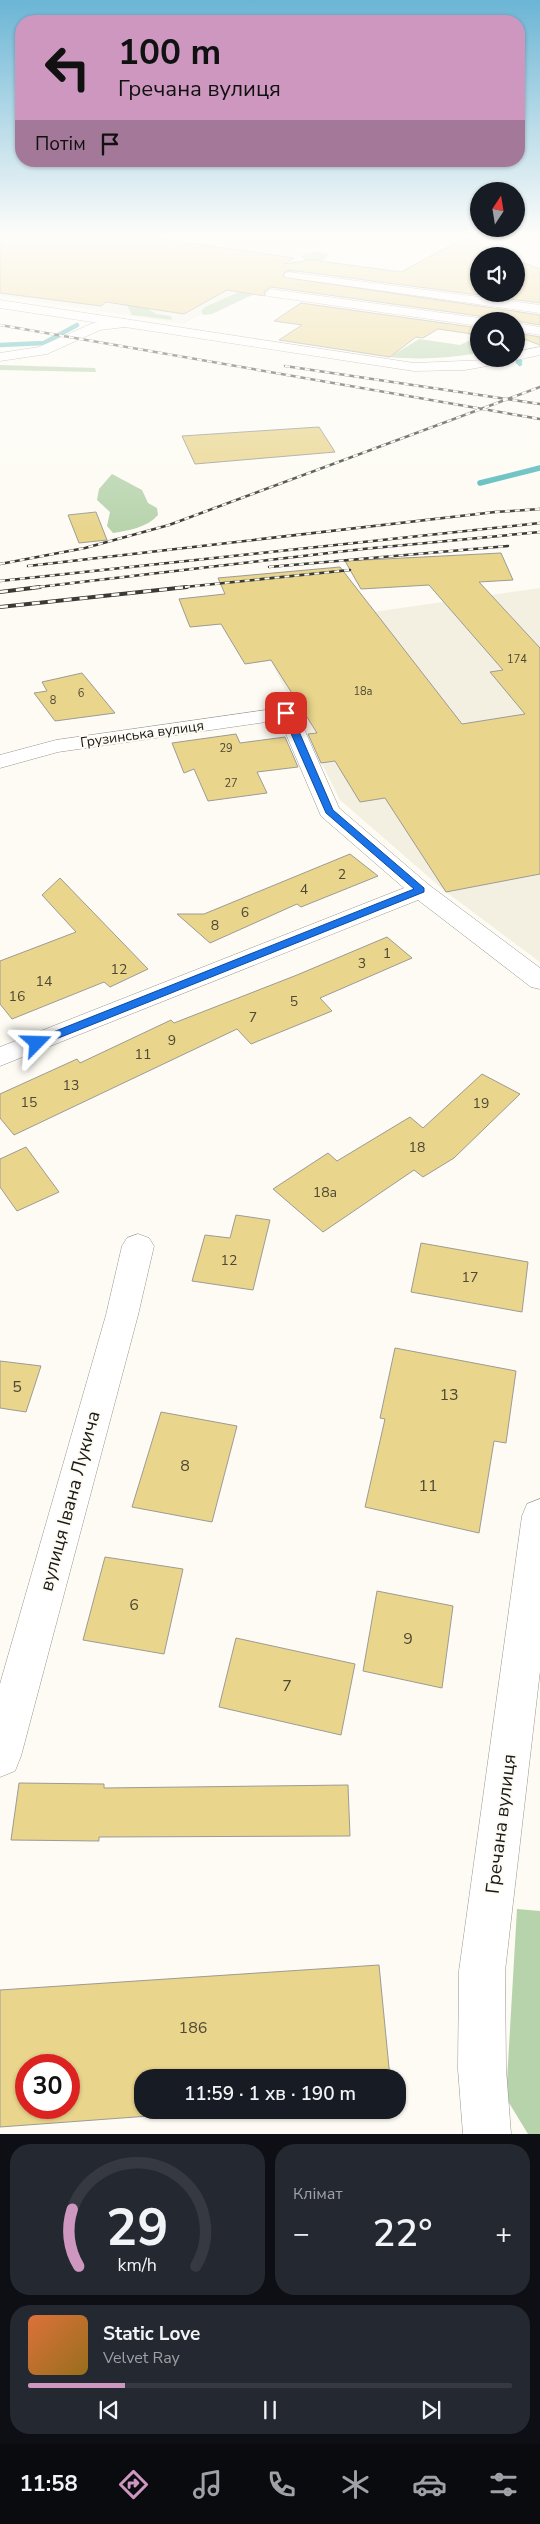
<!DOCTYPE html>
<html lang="uk">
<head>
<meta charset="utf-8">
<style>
  :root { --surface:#171b24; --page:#242831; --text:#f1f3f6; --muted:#9ea1a6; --line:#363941; --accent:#cd97bf }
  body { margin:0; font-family:"Nunito Sans",sans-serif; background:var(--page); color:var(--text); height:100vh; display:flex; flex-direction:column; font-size:19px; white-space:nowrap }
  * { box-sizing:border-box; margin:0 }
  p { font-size:16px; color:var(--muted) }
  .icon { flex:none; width:28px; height:28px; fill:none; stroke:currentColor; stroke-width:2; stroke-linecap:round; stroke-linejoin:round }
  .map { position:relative; height:2134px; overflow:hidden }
  .sheet { display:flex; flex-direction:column; gap:10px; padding:10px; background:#0d0f14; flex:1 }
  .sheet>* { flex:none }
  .top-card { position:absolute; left:15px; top:15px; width:510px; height:152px; border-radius:20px; box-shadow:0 1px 4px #0004; background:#cd97bf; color:#111; overflow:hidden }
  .needle { width:32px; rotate:12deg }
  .tools { position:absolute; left:470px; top:182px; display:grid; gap:10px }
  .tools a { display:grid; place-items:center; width:55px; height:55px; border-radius:50%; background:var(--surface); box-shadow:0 1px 4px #0004; font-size:25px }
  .speed { position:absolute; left:15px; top:2054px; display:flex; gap:10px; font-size:25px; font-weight:700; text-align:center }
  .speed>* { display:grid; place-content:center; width:65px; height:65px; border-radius:50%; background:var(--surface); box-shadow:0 1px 4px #0004; line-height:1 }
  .speed .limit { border:8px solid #d22; background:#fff; color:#111 }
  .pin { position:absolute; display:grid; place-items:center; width:42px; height:42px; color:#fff; margin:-21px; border-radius:10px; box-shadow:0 2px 8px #0006 }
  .me { position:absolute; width:55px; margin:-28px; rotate:68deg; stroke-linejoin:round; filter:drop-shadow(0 0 4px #0008) }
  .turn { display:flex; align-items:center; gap:18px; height:105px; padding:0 20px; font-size:22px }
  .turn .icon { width:65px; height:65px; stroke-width:2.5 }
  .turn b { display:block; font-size:35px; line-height:42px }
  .then { display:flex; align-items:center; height:48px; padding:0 20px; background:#0003; gap:10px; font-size:19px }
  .big { font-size:38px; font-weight:600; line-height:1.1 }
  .sheet .widget { flex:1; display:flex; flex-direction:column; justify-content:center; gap:8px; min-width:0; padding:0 18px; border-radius:20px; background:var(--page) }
  .sheet .dial { align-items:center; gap:0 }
  .dial svg { height:130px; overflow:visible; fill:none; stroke:var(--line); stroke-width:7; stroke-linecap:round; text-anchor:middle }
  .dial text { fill:var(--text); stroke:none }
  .song { display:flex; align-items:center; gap:15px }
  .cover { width:60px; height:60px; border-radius:8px; background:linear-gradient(135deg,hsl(20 70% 55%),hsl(40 70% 35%)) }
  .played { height:5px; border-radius:2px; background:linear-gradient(90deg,var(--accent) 20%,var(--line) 20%) }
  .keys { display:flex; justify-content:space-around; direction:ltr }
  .heat { display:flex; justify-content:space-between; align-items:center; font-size:28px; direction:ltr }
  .sheet .tiles { flex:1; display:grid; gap:10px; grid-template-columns:1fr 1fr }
  .widget:last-child { grid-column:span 2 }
  .trip { position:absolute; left:134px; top:2069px; width:272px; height:50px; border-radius:20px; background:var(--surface); box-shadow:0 1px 4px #0004; font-weight:600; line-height:50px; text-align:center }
  .tabs { display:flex; height:80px; justify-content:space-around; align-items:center; background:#090b0e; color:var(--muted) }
  .tabs .icon { width:35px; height:35px }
  .tabs .on { color:var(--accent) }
  .tabs b { font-size:22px; color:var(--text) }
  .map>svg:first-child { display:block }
  .built { fill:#f4f0e1 }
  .green { fill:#b6d3ab }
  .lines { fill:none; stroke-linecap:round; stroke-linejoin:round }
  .stream-far1 { stroke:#4fb7b8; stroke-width:4.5 }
  .stream { stroke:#4fb7b8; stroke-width:5.5 }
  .building { fill:#e9d58c; stroke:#9d9b94; fill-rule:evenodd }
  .minor-casing { stroke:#989690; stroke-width:1 }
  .tertiary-casing { stroke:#989690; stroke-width:1 }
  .minor { fill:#fff; fill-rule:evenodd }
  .tertiary { fill:#fff; fill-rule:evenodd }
  .rail-far1-casing { stroke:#3a3936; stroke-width:2.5 }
  .rail-casing { stroke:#3a3936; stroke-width:4 }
  .rail-far1 { stroke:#fdfbf3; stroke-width:2; stroke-dasharray:5; stroke-linecap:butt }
  .rail { stroke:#fdfbf3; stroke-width:2.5; stroke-dasharray:8; stroke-linecap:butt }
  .route { fill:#1a73e8; stroke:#114b97 }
  .labels { text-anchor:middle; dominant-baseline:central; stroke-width:4; stroke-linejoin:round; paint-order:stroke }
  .far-number-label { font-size:11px; fill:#4e4834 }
  .far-street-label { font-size:14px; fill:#1a1917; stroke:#fdfbf3 }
  .number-label { font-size:14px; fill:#4e4834 }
  .near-number-label { font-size:16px; fill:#4e4834 }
  .near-street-label { font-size:19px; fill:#1a1917; stroke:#fdfbf3 }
</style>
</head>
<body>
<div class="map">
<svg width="540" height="2134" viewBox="0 0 540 2134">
  <rect width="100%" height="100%" fill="#fdfbf3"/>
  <path class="built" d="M0,235H340L184,324L0,296Z
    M540,588V962L446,892L340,800L271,661L245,664L228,633Z"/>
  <path class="green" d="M317,251L329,255L313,268L284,274L278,278V283L212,314L203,315L201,311L205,307L307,262L300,256Z
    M118,289L156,314L171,316L172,320L132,315Z
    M475,338H479V353C449,358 420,360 390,357L419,339L460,345Z
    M0,365L95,368L96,372L0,370Z
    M112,474L142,490L148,503L157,508L158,515C146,528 130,530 113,533L107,526L110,512L97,500L99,489Z
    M517,1909L540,1911V2134H528L506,2098Z"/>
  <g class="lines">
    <path class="stream-far1" d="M0,345L44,343L77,325
      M520,361L518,362L520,364"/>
    <path class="stream" d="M480,483L540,468"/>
  </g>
  <path class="building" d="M0,235H131L294,258L284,264L312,260L401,272L464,238L508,256H479V294H516V260L540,269V303L289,270L284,272L283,277L540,315V325L516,321H487L479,316L271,287L264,291L265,296L227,290L184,314L106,302L101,306L0,293Z
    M301,303L479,328V335L438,329L423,338L416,337L390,357L279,340L302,325L274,321Z
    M516,333L540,337V345L516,336Z
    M319,427L335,452L195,464L182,436Z
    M96,512L107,540L79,543L68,515Z
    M501,553L513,580L479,582L540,648V874L446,892L385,798L360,802L335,761L321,763L308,734L317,733L271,660L245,664L221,624L190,627L179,599L225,594L218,578L340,567L462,724L525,714L490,672L503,670L429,585L361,589L345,561Z
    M82,673L115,713L55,721L34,693L47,691L42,682Z
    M236,734L240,743L285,737L298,767L257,772L267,793L208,801L194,769L184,773L172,743Z
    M350,854L378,876L301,907L297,904L210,943L177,914H204Z
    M60,878L148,969L110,987L104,982L12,1019L0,1004V961L76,932L42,895Z
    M387,937L412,958L320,998L332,1011L251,1044L237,1029L14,1135L0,1118V1094L77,1059L80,1063L171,1020L174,1023L297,975Z
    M482,1074L520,1094L454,1158L423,1177L414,1170L323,1232L273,1189L328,1153L337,1161L410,1117L423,1128Z
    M26,1147L59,1192L17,1211L0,1187V1159Z
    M236,1215L270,1220L253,1290L192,1281L205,1235L230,1238Z
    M421,1243L528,1262L522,1312L411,1292Z
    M395,1348L516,1371L506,1443L494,1441L479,1533L365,1507L385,1419L380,1418Z
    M0,1361L41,1366L26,1412L0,1408Z
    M161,1412L237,1426L212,1522L132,1507Z
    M105,1557L183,1569L164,1654L83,1640Z
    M377,1591L453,1606L442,1688L363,1671Z
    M236,1638L355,1664L341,1735L219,1707Z
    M19,1783L104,1784V1788L348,1785L350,1836L99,1837V1841L11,1840Z
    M379,1965L390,2078H142V2110H230L0,2127V1990ZM26,2065H69V2108H26Z"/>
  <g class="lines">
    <g class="minor-casing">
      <path id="minor" d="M289,272L540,305V313L285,277V273Z
        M271,289L479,318L485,321H479V326L267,296L265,293Z
        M0,300L125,319L131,323L125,327L0,308Z
        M516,323L540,327V335L516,331Z
        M287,707L294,709L297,713L339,808L429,885L540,968V989L531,987L418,900L0,1066V1047L404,888L321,816L280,720L58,752L0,768V755L56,740Z
        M138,1234L149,1238L154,1246L138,1315L21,1756L15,1771L0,1777V1684L106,1315L122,1246L127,1238Z
        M540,1499V1671L505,1971L506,2069L511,2134H463L458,2069L459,1971L522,1516L527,1504Z"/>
    </g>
    <g class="tertiary-casing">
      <path id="tertiary" d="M125,319L414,363L511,359L504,363L465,370L414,371L125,327L100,330L47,354L0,361V353L39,347L93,323Z
        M540,347V355L516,360L511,359H516V352Z"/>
    </g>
    <use href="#minor" class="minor"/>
    <use href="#tertiary" class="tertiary"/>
    <g class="rail-far1-casing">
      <path id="rail-far1" d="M0,325L540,419
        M285,366L540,404
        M0,564L85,548L169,525L540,387
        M28,566L495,512L540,509
        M269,567L508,546
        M0,581L540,523
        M30,588L363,549L540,532
        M175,588L350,570"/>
    </g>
    <g class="rail-casing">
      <path id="rail" d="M0,592L40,587
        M0,607L187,587"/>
    </g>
    <use href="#rail-far1" class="rail-far1"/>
    <use href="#rail" class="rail"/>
  </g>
  <linearGradient id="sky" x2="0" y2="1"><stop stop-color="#6bb5d5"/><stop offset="0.44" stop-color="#fefdfa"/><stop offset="1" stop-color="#fefdfa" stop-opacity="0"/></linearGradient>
  <rect width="540" height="534" fill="url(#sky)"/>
  <path class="route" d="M284,711L291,713L333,810L424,888V892L41,1045H33V1040L414,889L326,813L282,713Z"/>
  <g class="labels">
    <g class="far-number-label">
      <text x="517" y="659">174</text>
      <text x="363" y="691">18а</text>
      <text x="81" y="693">6</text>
      <text x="53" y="700">8</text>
      <text x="226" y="748">29</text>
      <text x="231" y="783">27</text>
    </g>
    <g class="far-street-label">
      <text transform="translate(142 734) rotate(-8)">Грузинська вулиця</text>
    </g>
    <g class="number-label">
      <text x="342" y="874">2</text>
      <text x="304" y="889">4</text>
      <text x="245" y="912">6</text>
      <text x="215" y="925">8</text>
      <text x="387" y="953">1</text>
      <text x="362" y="963">3</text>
      <text x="119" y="969">12</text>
      <text x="44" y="981">14</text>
      <text x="17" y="996">16</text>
      <text x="294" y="1001">5</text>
      <text x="253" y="1017">7</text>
      <text x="172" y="1040">9</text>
      <text x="143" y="1054">11</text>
      <text x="71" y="1085">13</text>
      <text x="29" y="1102">15</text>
      <text x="481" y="1103">19</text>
      <text x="417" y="1147">18</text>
      <text x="325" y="1192">18а</text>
      <text x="229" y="1260">12</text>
      <text x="470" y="1277">17</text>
    </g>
    <g class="near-number-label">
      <text x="17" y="1387">5</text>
      <text x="449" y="1395">13</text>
      <text x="185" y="1466">8</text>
      <text x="428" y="1486">11</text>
      <text x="134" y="1605">6</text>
      <text x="408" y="1639">9</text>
      <text x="287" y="1686">7</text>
      <text x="193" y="2028">186</text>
    </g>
    <g class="near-street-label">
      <text transform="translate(70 1501) rotate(-75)">вулиця Івана Лукича</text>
      <text transform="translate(501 1824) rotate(-83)">Гречана вулиця</text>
    </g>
  </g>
</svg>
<div class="tools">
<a><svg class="needle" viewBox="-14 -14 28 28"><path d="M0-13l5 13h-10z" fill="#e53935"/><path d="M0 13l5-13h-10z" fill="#9ea1a6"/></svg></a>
<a><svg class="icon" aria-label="sound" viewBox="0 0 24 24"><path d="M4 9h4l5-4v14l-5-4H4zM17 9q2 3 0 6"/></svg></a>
<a><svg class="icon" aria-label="search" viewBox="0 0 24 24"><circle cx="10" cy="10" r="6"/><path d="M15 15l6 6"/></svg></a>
</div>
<div class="speed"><div class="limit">30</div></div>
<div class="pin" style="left:286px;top:713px;background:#d93025"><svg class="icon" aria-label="arrive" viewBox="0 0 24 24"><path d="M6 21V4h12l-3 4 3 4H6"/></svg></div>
<svg class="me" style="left:37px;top:1043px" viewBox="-20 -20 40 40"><path d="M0-17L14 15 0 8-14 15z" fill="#1a73e8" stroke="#fff" stroke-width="4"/></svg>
<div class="trip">11:59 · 1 хв · 190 m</div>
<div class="top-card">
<div class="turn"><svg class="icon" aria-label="left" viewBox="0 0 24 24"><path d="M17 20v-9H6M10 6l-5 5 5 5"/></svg><div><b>100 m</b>Гречана вулиця</div></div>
<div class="then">Потім<svg class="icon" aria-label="arrive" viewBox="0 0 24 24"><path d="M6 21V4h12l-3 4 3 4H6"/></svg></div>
</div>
</div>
<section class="sheet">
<div class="tiles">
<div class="widget dial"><svg viewBox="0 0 100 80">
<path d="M14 69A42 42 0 1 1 86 69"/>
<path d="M14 69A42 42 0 0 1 10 34" stroke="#cd97bf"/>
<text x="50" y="56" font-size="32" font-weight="700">29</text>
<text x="50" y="72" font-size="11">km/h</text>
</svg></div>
<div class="widget"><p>Клімат</p>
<div class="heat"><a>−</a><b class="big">22°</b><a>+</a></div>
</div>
<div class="widget">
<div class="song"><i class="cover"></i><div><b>Static Love</b><p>Velvet Ray</p></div></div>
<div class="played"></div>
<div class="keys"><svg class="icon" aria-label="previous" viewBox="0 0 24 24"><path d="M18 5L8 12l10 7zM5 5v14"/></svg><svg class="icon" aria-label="pause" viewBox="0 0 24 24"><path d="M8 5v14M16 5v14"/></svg><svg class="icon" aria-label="next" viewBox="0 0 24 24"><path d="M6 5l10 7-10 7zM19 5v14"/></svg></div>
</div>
</div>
</section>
<nav class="tabs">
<b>11:58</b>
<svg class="icon on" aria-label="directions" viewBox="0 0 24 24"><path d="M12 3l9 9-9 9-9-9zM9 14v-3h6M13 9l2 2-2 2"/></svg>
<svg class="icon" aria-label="music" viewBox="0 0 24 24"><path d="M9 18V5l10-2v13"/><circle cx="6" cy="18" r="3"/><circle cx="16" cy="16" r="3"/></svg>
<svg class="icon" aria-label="phone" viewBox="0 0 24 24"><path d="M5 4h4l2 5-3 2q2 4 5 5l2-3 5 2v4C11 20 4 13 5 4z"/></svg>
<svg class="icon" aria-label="climate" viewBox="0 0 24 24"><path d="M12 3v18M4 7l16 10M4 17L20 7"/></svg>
<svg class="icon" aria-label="car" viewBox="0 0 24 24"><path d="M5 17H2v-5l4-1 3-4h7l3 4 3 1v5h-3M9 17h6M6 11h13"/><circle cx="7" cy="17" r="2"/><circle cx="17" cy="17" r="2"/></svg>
<svg class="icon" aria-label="filters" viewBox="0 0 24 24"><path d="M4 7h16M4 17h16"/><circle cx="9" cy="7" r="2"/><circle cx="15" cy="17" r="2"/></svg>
</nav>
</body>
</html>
